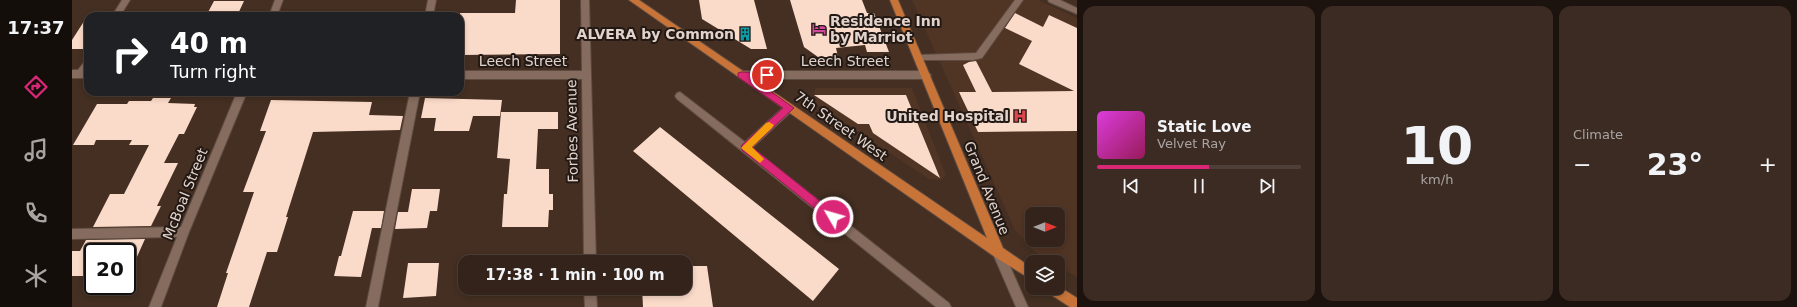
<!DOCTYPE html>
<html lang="en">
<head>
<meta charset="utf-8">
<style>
  :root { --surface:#33231a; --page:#3b2b23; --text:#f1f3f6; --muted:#a9a4a2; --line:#4e4039; --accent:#db2777 }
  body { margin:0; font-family:"DejaVu Sans",sans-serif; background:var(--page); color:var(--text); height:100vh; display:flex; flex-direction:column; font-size:15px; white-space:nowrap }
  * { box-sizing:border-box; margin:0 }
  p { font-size:13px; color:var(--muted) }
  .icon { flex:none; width:22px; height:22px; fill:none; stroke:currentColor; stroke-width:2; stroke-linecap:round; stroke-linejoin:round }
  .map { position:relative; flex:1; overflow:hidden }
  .side { display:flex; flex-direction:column; gap:6px; padding:6px; background:#1c130e; width:720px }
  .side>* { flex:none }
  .top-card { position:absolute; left:12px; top:12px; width:380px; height:84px; border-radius:12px; box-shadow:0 2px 6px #0003,0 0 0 1px var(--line); background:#202124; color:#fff; overflow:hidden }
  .needle { width:26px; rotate:90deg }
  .tools { position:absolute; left:953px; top:207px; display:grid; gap:8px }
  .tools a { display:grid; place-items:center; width:40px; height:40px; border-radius:8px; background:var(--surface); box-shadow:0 2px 6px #0003,0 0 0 1px var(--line); font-size:20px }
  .speed { position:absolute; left:12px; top:243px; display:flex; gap:8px; font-size:20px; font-weight:700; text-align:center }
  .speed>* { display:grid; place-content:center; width:52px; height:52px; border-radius:50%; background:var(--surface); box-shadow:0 2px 6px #0003,0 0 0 1px var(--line); line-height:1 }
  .speed .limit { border:2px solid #111; border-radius:6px; background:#fff; color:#111 }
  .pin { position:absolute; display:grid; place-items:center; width:34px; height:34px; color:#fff; margin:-17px; border:2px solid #fff; border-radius:50%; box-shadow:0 1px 4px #0007 }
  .me { position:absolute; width:44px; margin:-22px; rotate:308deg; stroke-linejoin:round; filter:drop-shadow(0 0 3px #0008) }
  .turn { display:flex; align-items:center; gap:14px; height:84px; padding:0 20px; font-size:18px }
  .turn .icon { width:52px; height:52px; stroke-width:2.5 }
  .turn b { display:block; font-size:28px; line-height:34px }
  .big { font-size:30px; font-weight:700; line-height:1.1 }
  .side .widget { flex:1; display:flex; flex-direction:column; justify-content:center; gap:6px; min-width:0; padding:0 14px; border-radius:12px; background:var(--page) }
  .side .dial { align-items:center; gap:0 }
  .dial b { font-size:52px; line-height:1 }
  .song { display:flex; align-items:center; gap:12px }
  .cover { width:48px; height:48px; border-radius:6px; background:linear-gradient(135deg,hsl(300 70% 55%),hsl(330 70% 35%)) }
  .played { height:4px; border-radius:2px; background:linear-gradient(90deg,var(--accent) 55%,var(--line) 55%) }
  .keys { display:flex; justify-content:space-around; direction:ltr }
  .heat { display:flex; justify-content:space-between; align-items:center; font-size:22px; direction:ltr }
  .side .tiles { flex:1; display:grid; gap:6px; grid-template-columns:repeat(3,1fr) }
  .trip { position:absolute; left:386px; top:255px; width:234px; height:40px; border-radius:12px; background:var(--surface); box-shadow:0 2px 6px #0003,0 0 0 1px var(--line); font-weight:700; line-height:40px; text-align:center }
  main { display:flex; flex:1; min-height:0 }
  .dock { display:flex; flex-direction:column; width:72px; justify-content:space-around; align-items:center; background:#140e0a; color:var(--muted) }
  .dock .icon { width:28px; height:28px }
  .dock .active { color:var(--accent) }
  .dock b { font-size:18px; color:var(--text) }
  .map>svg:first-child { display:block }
  .built { fill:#503424; fill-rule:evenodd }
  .building { fill:#fadac9 }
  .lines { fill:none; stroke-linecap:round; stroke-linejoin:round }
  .minor-casing { stroke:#5e4b40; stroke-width:2 }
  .major-casing { stroke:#5e4b40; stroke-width:2 }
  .minor { fill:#856c5e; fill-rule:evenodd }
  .major { fill:#c87438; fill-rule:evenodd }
  .route { fill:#db2777; stroke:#8e194d }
  .slow { fill:#f59e0b }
  .labels { text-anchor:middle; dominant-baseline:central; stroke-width:4; stroke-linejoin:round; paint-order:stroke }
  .poi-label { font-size:14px; font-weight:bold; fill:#e2d4cc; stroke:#231914; text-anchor:end }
  .street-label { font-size:14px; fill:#e2d4cc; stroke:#231914 }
</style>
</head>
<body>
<main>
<nav class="dock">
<b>17:37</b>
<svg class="icon active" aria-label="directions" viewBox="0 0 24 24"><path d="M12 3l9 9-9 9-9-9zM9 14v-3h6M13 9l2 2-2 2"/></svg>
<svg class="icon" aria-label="music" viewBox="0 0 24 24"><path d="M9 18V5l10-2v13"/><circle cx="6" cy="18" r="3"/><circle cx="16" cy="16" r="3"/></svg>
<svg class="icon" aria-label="phone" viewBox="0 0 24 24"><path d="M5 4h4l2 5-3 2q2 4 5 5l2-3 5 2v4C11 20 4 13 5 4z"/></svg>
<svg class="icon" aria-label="climate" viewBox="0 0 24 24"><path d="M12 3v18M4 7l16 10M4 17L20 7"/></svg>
</nav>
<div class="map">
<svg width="1005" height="307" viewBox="0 0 1005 307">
  <rect width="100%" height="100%" fill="#442f22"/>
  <path class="built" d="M840,0H966L1005,18V277L986,266V262H980L962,251L943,230ZM960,214H986V240H960Z
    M743,88H840L874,175L869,180L857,179L741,102Z"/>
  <path class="building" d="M444,0H488V54L388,55V13H443Z
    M627,0H682L695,49H679L630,19Z
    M718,0H790L795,13H802L817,52H795L793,45L764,48L766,57H746L732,47Z
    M142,1H172L165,16H134Z
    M943,13L971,27L977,15L1005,28V131L906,132L887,92H904L891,65L897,62L904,61L920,92L1002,91L947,64L960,41L933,28Z
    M16,15V49H0V40Z
    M742,95H834L868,178L801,133L797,124H786Z
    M81,98H99L96,103L123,104L122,107H125L112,134H107L92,163H106L85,206H89L79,226L21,227L38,194H52L77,145H57L60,140H24L22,145H1L25,104H55L57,101H79Z
    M353,98L430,100L428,116H401L397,131H362L364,118H349Z
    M199,100L300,102L297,115L331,116L328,130L241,132L214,217H216L205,252H195L177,307H145L156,273H154L182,192H171L194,131H188Z
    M429,112H486V129H466L464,169H477V194H481V210H477L476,227H430L432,194H435L438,159L425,158Z
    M588,127L767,269L741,301L561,151Z
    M340,189H368L365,211H358L355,228L323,229L326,212H336Z
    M281,211H312L309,228H300L289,277L262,276L267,256H269Z
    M73,239L55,279V252H21V276H0V251H8L14,240Z
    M336,263H367L364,296L331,298Z
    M613,266H635L641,307H571L570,288H613Z"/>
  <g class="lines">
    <g class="minor-casing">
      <path id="minor" d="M50,0H58L48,16H40Z
        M203,0H211L205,16H197Z
        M356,0H364L361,16H353Z
        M509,0H517L524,262H512L510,79H388V71H510Z
        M943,0H951L910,58L901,60H843L842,58L846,55L904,53Z
        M976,0H988L1005,8V14L977,2Z
        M16,60V78H0V70H6L13,61Z
        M669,71H854L859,75L854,79H669L664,75Z
        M165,92H175L117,232L89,307H77L105,237L0,239V229L109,227Z
        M338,92H348L306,307H294Z
        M608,92L673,142L714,105H720L722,108L720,111L680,148L877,303L879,307H864L605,99L603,96L605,93Z
        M927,249L931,250L956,307H944L921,254L923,250Z
        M512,288H524L525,307H513Z"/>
    </g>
    <g class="major-casing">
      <path id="major" d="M557,0H567L915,238L818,0H826L931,248L960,268V280L923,257Z
        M986,286L1005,298V307H998L975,292L973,288H986Z"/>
    </g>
    <use href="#minor" class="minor"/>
    <use href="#major" class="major"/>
  </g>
  <path class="route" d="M669,72L698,73V77L680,78L722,108L680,147L764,214L766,217L764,220L761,222L757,220L670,150L669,148L670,145L711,108L666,77V73Z"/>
  <path class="slow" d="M697,122L702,125L700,128L680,147L692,159L688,163L669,148L694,123Z"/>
  <defs>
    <g id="hotel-bare" transform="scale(1.08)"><path d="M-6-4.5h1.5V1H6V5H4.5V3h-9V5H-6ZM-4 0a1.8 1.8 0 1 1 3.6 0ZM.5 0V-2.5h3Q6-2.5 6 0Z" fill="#d1479c" stroke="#231914" stroke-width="2.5" paint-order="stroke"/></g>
    <g id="building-bare" transform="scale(1.08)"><path d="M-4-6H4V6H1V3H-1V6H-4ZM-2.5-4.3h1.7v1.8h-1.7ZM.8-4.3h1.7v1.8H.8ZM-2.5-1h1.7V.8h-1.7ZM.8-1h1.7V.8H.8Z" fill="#0f9aa8" stroke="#231914" stroke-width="2.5" paint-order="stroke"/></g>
    <g id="hospital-bare" transform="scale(1.08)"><path d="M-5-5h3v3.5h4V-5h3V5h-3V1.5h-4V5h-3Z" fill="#e0444e" stroke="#231914" stroke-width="2.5" paint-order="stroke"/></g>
  </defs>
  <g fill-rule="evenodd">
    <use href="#hotel-bare" x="747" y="29"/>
    <use href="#building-bare" x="673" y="34"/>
    <use href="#hospital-bare" x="948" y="116"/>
  </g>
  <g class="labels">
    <g class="poi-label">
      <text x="758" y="21" text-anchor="start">Residence Inn<tspan x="758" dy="16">by Marriot</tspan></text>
      <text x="662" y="34">ALVERA by Common</text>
      <text x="937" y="116">United Hospital</text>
    </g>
    <g class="street-label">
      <text x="451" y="61">Leech Street</text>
      <text x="773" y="61">Leech Street</text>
      <text transform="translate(769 126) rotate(35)">7th Street West</text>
      <text transform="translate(500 131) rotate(-91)">Forbes Avenue</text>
      <text transform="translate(915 188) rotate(68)">Grand Avenue</text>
      <text transform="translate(113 194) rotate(-68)">McBoal Street</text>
    </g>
  </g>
</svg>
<div class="tools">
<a><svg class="needle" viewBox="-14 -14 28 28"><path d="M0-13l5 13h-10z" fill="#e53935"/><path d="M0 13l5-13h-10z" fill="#a9a4a2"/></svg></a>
<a><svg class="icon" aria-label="layers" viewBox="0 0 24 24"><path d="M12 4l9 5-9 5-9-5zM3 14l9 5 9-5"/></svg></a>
</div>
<div class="speed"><div class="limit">20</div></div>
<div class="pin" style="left:695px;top:75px;background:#d93025"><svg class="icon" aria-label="arrive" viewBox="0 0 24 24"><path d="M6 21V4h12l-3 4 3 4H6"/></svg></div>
<svg class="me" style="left:761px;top:217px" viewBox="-20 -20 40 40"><circle r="17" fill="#db2777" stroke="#fff" stroke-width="3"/><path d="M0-11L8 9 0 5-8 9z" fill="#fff"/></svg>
<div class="trip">17:38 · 1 min · 100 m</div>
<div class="top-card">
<div class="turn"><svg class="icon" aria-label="right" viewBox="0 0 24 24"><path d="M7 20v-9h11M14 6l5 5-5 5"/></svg><div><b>40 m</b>Turn right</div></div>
</div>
</div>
<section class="side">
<div class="tiles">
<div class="widget">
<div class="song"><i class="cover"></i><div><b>Static Love</b><p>Velvet Ray</p></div></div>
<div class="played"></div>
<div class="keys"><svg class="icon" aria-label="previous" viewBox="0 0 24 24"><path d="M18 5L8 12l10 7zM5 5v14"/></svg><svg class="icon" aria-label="pause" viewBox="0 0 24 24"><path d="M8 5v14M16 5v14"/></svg><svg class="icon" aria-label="next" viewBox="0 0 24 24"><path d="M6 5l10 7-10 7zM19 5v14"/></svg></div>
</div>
<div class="widget dial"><b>10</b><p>km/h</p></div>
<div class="widget"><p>Climate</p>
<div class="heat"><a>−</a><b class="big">23°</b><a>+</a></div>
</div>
</div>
</section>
</main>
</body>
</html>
